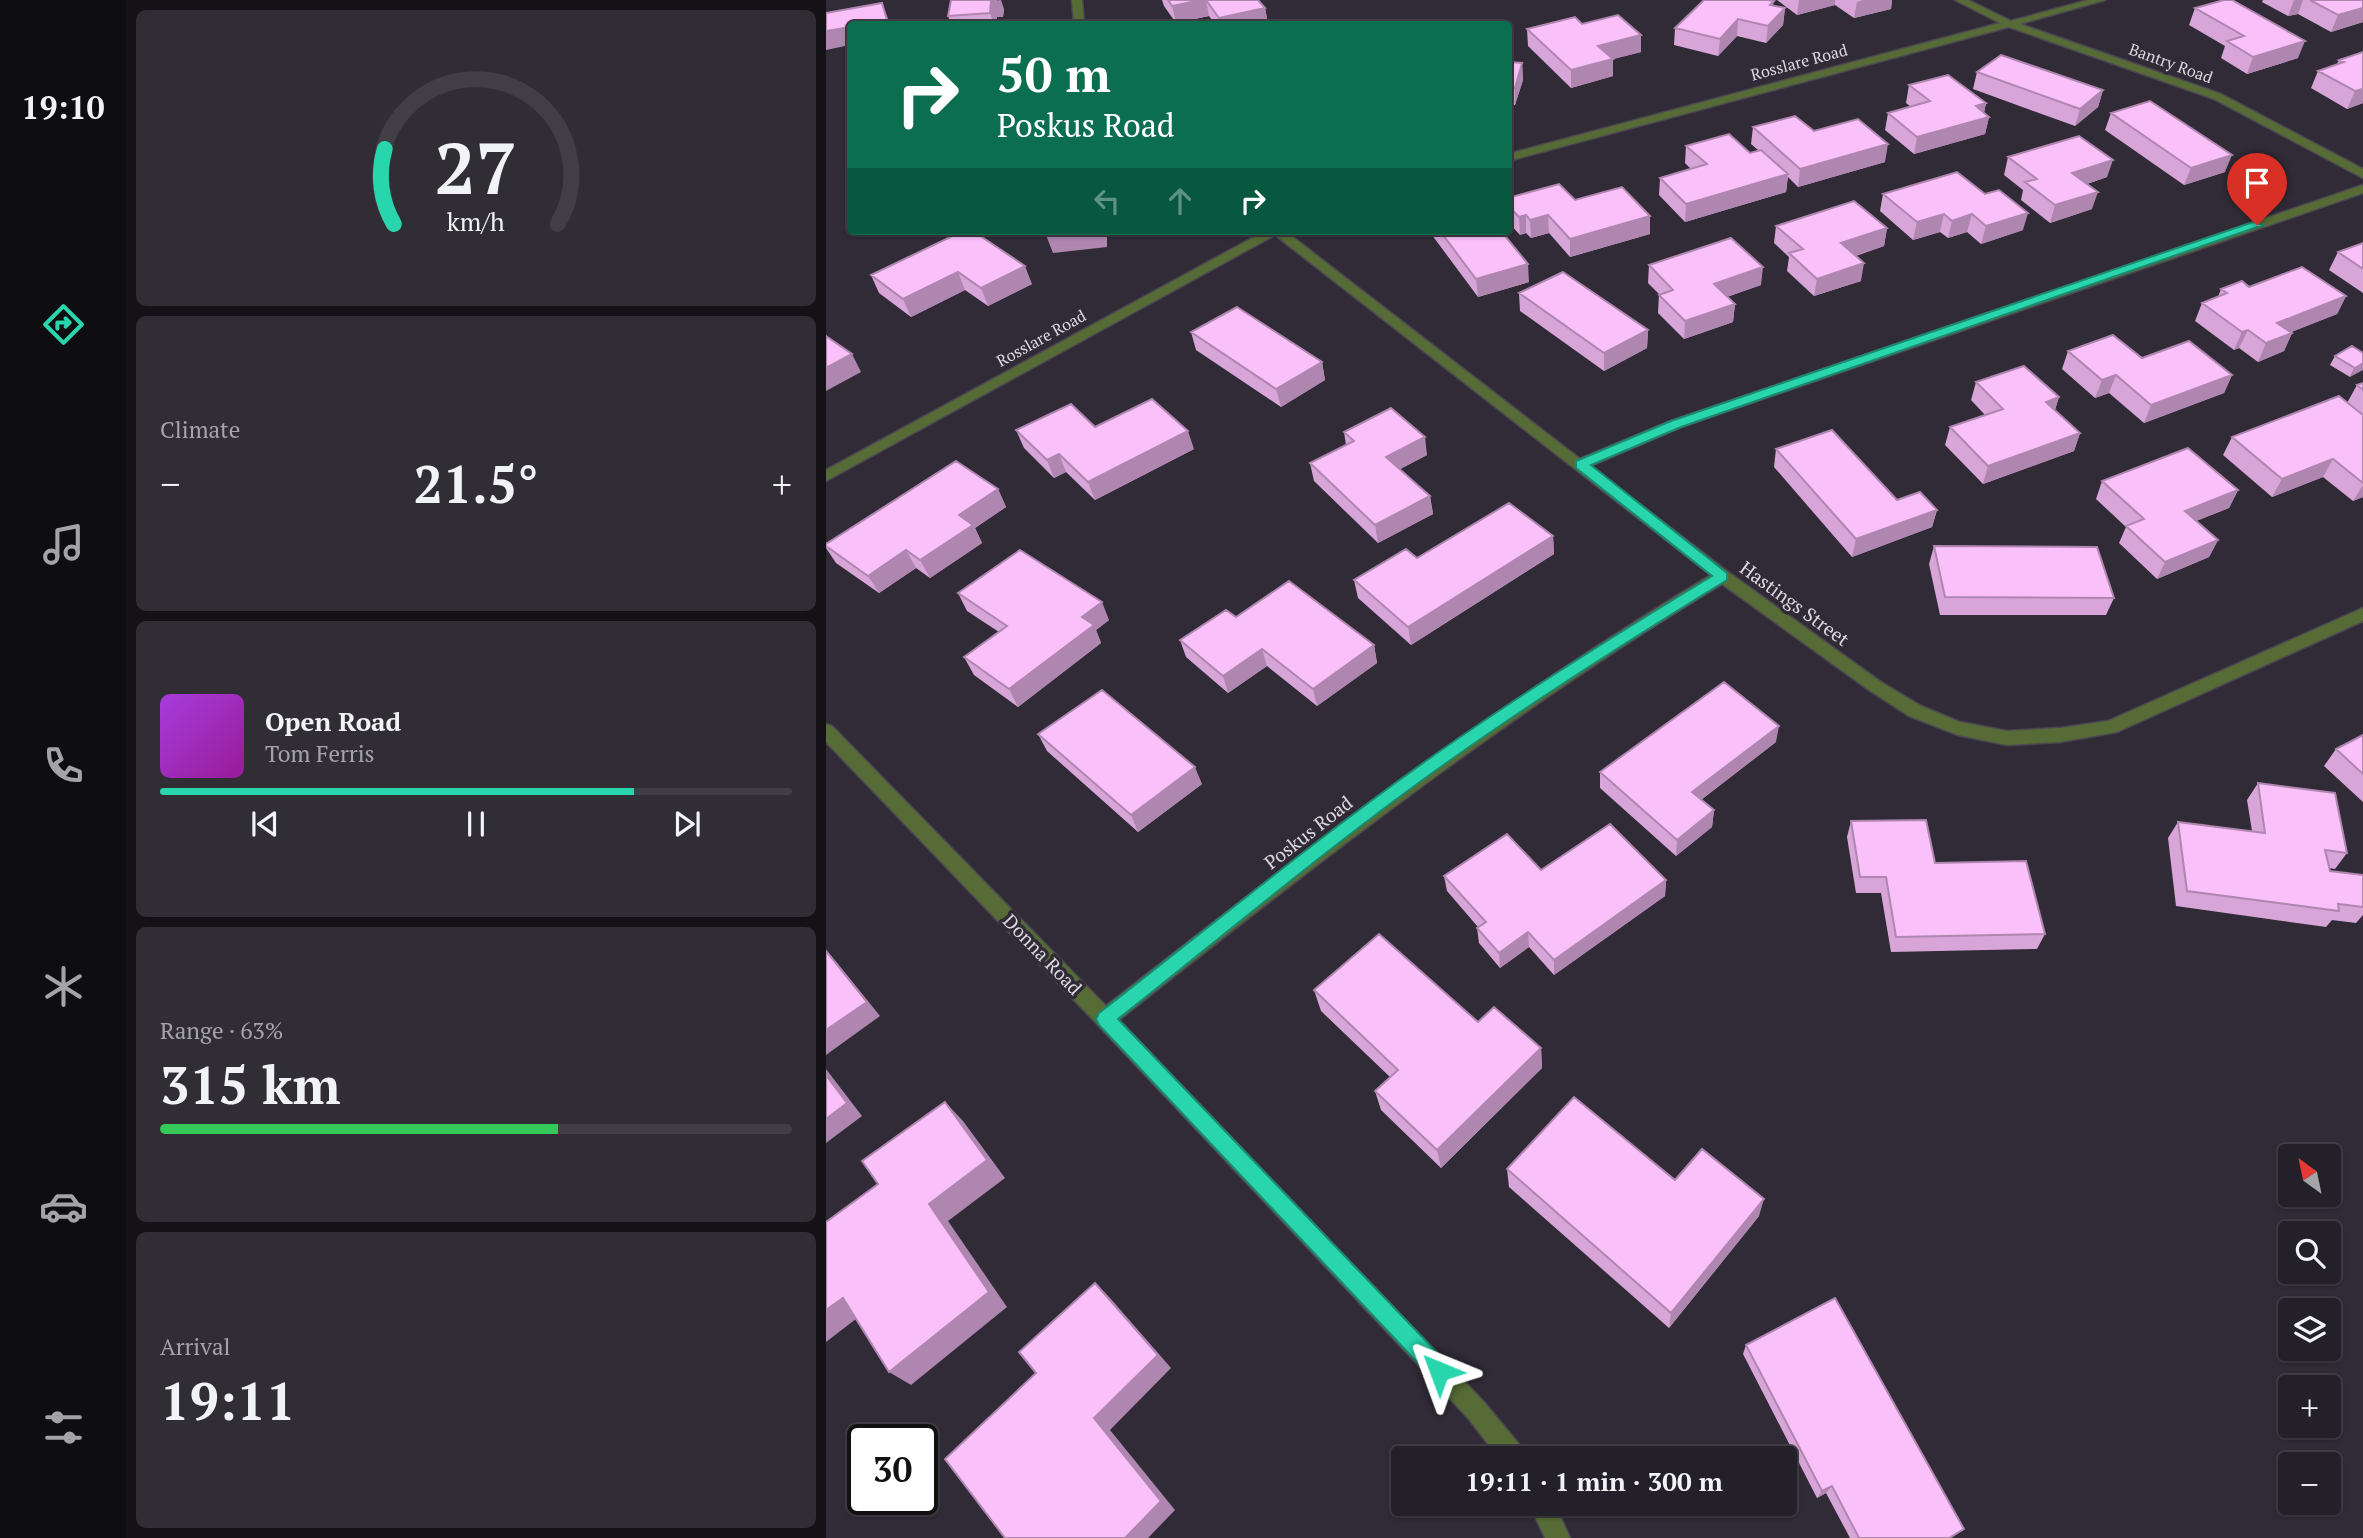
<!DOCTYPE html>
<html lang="en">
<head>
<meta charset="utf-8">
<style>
  :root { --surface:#242029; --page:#302d35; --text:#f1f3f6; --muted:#a3a3a8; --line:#413e46; --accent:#29d5ad }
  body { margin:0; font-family:"PT Serif",serif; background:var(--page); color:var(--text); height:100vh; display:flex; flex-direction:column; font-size:26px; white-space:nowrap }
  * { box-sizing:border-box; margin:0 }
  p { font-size:23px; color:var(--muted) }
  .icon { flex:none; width:38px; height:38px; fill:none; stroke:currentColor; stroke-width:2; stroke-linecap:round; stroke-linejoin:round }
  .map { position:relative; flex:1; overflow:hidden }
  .details { display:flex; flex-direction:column; gap:10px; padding:10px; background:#141217; width:700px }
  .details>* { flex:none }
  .guide { position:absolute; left:21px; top:21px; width:665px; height:214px; border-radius:7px; box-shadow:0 2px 5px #0004,0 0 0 2px var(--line); background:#0b6e4f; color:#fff; overflow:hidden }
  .needle { width:46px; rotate:327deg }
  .controls { position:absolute; left:1452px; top:1144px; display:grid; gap:14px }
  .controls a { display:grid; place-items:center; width:63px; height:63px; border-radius:7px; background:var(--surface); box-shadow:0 2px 5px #0004,0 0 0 2px var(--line); font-size:35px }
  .speed { position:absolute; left:21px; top:1424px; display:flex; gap:14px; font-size:35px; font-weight:700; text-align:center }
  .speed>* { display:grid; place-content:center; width:91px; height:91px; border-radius:50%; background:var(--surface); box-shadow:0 2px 5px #0004,0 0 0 2px var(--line); line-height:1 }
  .speed .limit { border:4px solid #111; border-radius:10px; background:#fff; color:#111 }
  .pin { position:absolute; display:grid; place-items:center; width:60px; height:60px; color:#fff; margin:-72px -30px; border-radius:50% 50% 50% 0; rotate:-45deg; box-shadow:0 0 7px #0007 }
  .pin .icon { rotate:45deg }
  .me { position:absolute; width:77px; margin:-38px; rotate:316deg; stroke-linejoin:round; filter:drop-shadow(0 0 5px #0008) }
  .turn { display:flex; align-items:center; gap:24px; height:147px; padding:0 35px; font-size:32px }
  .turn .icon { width:91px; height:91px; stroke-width:2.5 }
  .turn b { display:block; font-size:49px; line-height:60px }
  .lanes { display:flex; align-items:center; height:66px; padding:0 35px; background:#0003; justify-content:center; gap:35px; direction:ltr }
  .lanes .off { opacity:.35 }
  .big { font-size:52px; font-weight:600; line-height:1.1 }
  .details .widget { flex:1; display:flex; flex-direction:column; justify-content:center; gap:10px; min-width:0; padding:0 24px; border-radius:10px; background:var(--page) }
  .details .dial { align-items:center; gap:0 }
  .dial svg { height:182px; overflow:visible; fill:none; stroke:var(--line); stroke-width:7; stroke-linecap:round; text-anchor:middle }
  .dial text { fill:var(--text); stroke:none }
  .song { display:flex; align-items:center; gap:21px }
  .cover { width:84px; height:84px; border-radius:10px; background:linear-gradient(135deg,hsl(280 70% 55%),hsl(300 70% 35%)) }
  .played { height:7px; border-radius:4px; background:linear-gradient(90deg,var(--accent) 75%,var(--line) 75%) }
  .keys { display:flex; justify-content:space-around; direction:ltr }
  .heat { display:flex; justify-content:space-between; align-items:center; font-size:38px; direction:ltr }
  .charge { height:10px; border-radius:5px; background:linear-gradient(90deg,#34c759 63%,var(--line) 0) }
  .trip { position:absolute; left:565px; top:1446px; width:406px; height:70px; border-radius:7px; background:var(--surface); box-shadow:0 2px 5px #0004,0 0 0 2px var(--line); font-weight:600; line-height:70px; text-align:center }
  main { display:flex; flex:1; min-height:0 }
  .tabs { display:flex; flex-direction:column; width:126px; justify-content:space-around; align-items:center; background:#0e0d10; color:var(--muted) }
  .tabs .icon { width:49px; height:49px }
  .tabs .current { color:var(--accent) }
  .tabs b { font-size:32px; color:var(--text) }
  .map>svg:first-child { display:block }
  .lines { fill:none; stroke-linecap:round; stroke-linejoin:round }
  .street-casing { stroke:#4b4752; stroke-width:3 }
  .street { fill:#566b35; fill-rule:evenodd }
  .wall { fill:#d7a5d7 }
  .shaded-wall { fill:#af86af }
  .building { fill:#fac0fa; stroke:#af86af; stroke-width:2 }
  .route { fill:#29d5ad; stroke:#1b8a70; stroke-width:2 }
  .labels { text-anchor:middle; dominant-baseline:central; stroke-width:7; stroke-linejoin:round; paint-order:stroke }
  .far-street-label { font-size:16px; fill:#dbd8df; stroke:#302b37 }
  .street-label { font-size:19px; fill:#dbd8df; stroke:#302b37 }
</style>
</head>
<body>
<main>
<nav class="tabs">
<b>19:10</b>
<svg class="icon current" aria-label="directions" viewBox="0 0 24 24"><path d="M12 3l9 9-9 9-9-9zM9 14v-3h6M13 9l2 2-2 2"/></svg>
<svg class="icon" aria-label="music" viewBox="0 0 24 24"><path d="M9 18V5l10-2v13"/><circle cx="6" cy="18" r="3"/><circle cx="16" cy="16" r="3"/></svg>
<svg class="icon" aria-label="phone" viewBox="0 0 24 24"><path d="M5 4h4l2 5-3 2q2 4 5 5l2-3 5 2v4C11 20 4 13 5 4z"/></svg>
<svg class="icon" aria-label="climate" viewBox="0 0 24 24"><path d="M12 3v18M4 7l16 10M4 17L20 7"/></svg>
<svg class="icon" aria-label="car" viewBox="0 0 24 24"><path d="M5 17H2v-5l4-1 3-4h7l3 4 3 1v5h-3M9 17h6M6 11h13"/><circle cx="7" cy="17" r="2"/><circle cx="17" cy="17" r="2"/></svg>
<svg class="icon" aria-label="filters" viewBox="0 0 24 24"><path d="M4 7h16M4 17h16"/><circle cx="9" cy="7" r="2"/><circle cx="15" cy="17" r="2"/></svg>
</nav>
<section class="details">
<div class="widget dial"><svg viewBox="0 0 100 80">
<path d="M14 69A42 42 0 1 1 86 69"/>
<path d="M14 69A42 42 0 0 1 10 36" stroke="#29d5ad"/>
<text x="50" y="56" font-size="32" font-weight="700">27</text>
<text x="50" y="72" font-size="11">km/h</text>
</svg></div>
<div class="widget"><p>Climate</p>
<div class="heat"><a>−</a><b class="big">21.5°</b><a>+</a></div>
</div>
<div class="widget">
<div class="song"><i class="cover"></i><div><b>Open Road</b><p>Tom Ferris</p></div></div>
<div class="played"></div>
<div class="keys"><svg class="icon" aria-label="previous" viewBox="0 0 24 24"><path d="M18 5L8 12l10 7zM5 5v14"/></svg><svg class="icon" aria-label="pause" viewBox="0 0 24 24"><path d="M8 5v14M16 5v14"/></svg><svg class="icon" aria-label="next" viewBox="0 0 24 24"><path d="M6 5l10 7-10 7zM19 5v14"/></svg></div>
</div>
<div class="widget"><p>Range · 63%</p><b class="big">315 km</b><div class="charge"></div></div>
<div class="widget"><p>Arrival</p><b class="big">19:11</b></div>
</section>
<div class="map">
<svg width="1537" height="1538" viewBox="0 0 1537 1538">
  <rect width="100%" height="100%" fill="#302b37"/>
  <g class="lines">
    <g class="street-casing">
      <path id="street" d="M246,0H256L258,24H248Z
        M1129,0H1142L1185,21L1262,0H1279L1194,24L1395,94L1537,169V178L1388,99L1183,27L682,161V154L1174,23Z
        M1537,185V193L855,427L764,466L902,572L1055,682L1095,706L1134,722L1181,731L1234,728L1282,721L1537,608V621L1291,732L1234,742L1181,745L1132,735L1083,716L1043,690L896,584C683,713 488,865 293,1020L658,1402L697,1449L700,1458H673L642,1418L272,1025L0,742V724L6,726L280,1006C475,853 671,703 885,575L449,235L0,481V470L439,231H459L754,459L845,421Z
        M703,1503H728L744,1538H719Z"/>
    </g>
    <use href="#street" class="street"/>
  </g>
  <path class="wall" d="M336,0H432L439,8L442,24H389L383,16L350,23L338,6Z
    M951,0H1066L1065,9L1028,18L1009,5L971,15Z
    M1437,0H1537V22L1505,32L1472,14L1462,16L1436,2Z
    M948,1L947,5L959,8L957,25L940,43L911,36L892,56L848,45L849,28Z
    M1369,8L1472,58L1421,74L1395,58L1399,46L1363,25Z
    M178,9L177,17H171L170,24H125L122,16Z
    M756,24L815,35V52L787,59V76L745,88L702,46L701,29Z
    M1537,52V103L1521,109L1485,88L1492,71L1511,64L1513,60Z
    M682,62L696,63L697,80L689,105H682Z
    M1151,72L1277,90L1272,107L1249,126L1147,89Z
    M1083,85L1160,103L1158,113L1163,117L1159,134L1088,154L1059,130L1062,113L1085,107L1080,103Z
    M1285,113L1399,172L1358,185L1279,130Z
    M927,127L988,131L1059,162L972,187L962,177L960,192L859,222L833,195L834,178L865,169L859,163L860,146L924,153L932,150L925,144Z
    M1182,157L1281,177L1261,184L1266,209L1224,223L1195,200L1197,190L1178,175Z
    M1131,172L1197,230L1155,244L1141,232L1122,238L1114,232L1087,240L1054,211L1057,194Z
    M682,198L749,200L824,234L744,257L723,233L705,238L700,233L694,235L682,222Z
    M950,226L1061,228L1058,246L1030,256L1035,281L988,296L961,271L963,257L948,243Z
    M137,231L206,284L162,306L139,290L85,317L53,293L45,275Z
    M603,231H675L703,282L652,297Z
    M1537,243V293L1503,270L1512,252Z
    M823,265L935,285L901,297L909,304L907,322L858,339L832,313L833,294L822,283Z
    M1423,287L1520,296L1511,314L1465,332L1466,333L1458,351L1432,362L1413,348L1408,350L1369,321L1376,303L1392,297L1395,289Z
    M693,293L822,330L821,348L778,371L694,311Z
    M365,332L496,362L499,380L455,407L370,350Z
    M1242,351L1316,358L1406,375L1398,393L1318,423L1283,393L1269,398L1236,369Z
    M1537,353L1524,377L1504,365L1509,356Z
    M1150,382L1233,397L1229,410L1254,433L1248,451L1157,484L1119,445L1124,427L1159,415L1145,400Z
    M1537,383V497L1527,501L1497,477L1446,497L1397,455L1406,437L1521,403L1531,385Z
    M269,427L368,449L269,500L240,472L228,478L198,448L190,430Z
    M518,432L601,455L574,469L604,496L607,514L552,543L488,481L484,463L520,445Z
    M950,449L1071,500L1111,510L1106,527L1026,557L948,467Z
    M1276,481L1412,490L1403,508L1370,521L1392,540L1383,557L1331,579L1293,543L1300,527L1270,499Z
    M172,489L180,507L149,528L156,543L104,578L90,568L53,593L10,563L0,548V544Z
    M727,536L728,554L585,645L532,598L528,580L591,558Z
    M1108,546L1288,598L1280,615H1114L1103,564Z
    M132,593L283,620L270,630L275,643L192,707L148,675L138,657L173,632L141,611Z
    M410,617L548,645L551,663L491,706L441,666L402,693L360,657L354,640Z
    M212,734L376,784L312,832L221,751Z
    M1537,735V802L1498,766L1510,749Z
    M950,742L875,800L888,810L886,827L850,856L774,788V772Z
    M1432,783L1521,853L1509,869L1503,868L1504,871L1537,875V915L1530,923L1506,920L1500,927L1350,906L1342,838L1352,822L1426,831L1421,800Z
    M1025,821L1109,863L1219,934L1211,949L1065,952L1055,893H1030L1021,837Z
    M715,870L840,880L839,896L728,975L703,947L674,968L653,943L651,928L652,927L621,891L618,876Z
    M488,990L652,1022L715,1048L716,1068L615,1168L555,1110L549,1091L564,1077L495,1011Z
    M681,1169L933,1216L843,1328L683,1187Z
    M920,1345L1138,1529L1125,1538H1024L1000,1493L991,1498L917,1354Z"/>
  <path class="shaded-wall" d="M175,0L178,9L177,17H171L170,24H168L164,13L165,1Z
    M376,0H380L383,16L350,23L346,6Z
    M973,0H1009V5L971,15Z
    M1037,0H1066L1065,9L1028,18L1031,2Z
    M1468,0H1477L1472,14L1462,16Z
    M56,3L64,24H36Z
    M439,8L442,24H395L393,18Z
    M959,8L957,25L940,43L942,26Z
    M1537,8V22L1505,32L1512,15Z
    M912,19L911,36L892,56L894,39Z
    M24,27V45L0,50V31Z
    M815,35V52L772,63V46Z
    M1479,41L1472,58L1421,74L1427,57Z
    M787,59V76L745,88V70Z
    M696,63L697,80L689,105V88Z
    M1537,89V103L1521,109L1529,91Z
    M1277,90L1272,107L1249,126L1254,109Z
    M1160,103L1157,118L1163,117L1159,134L1088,154L1091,137L1150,106Z
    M1062,144L1059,162L972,187L974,169Z
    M1406,155L1399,172L1358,185L1365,168Z
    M1287,160L1281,177L1241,191L1246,173Z
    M962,174L960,192L859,222L860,204Z
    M1272,192L1266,209L1224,223L1229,205Z
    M1202,213L1197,230L1155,244L1160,226Z
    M1118,214L1114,232L1087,240L1091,222Z
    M1146,214L1141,232L1122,238L1126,221Z
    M700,215V233L694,235L693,217Z
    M722,215L723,233L705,238L704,220Z
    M824,216V234L744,257V239Z
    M1061,228L1058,246L1013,261L1015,243Z
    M258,231H281V247L227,253L220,235Z
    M1038,263L1035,281L988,296L991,279Z
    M702,264L703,282L652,297L650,279Z
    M199,266L206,284L162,306L155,288Z
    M937,267L935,285L886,302L888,284Z
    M132,272L139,290L85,317L77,299Z
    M1520,296L1511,314L1443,341L1451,323Z
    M909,304L907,322L858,339L859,321Z
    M822,330L821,348L778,371V353Z
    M1422,330L1413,348L1408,350L1416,332Z
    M1466,333L1458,351L1432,362L1440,343Z
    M26,354L35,372L0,391V368Z
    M496,362L499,380L455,407L450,389Z
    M1537,363V370L1524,377L1529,368Z
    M1290,375L1283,393L1269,398L1276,380Z
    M1406,375L1398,393L1318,423L1325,405Z
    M1233,397L1227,416L1220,402Z
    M362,431L368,449L269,500L262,482Z
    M1254,433L1248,451L1157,484L1162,466Z
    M599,437L601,455L563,475L560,457Z
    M233,454L240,472L228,478L221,460Z
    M1507,459L1497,477L1446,497L1456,479Z
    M1537,485V497L1527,501Z
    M172,489L180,507L149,528L156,543L104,578L94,560L133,515Z
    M1412,490L1403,508L1350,529L1359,511Z
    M604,496L607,514L552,543L549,525Z
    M1111,510L1106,527L1026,557L1030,539Z
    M727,536L728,554L585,645L582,627Z
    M1392,540L1383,557L1331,579L1339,562Z
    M80,550L90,568L53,593L42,576Z
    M276,602L283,620L270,630L275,643L192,707L183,689L256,617Z
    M548,645L551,663L491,706L487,689Z
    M436,649L441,666L402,693L397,676Z
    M953,726L950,742L864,808L866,792Z
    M369,767L376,784L312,832L305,815Z
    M888,810L886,827L850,856L851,840Z
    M840,880L839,896L728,975V960Z
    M702,932L703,947L674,968L673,953Z
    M0,950L12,964L54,1016L0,1055Z
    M715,1048L716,1068L615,1168L611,1150Z
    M0,1069L36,1116L0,1143Z
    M119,1102L137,1121L179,1178L122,1221L181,1307L85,1385L63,1372L103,1204Z
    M938,1199L933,1216L843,1328L845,1313Z
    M269,1283L284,1298L345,1368L284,1430L349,1510L322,1538H299L268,1418Z
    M17,1298L39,1312L0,1342V1310Z
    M1006,1486L1000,1493L991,1498L996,1491Z"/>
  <path class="building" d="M125,0H171L165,1L164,13L122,16Z
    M342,0H376L346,6Z
    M380,0H432L439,8L393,18Z
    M878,0H942L948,1L944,5L959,8L942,26L912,19L894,39L849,28Z
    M1398,0H1406L1479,41L1427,57L1401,41L1418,36L1369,8Z
    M1484,0H1537V8L1512,15Z
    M56,3L61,20L36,24H24V27L0,31V13Z
    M792,15L815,35L772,46L787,59L745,70L701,29L749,17L756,24Z
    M1537,52V89L1529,91L1492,71L1518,62L1513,60Z
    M1175,55L1277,90L1254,109L1151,72Z
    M682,62L696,63L689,88H682Z
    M1122,75L1160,103L1150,106L1163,117L1091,137L1062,113L1104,101L1083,85Z
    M1324,101L1406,155L1365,168L1285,113Z
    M969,116L988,131L1032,119L1062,144L974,169L927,127Z
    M903,134L924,153L935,150L962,174L860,204L834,178L881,164L860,146Z
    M1253,136L1287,160L1246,173L1272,192L1229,205L1199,182L1211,179L1182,157Z
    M1131,172L1159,194L1173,190L1202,213L1160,226L1146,214L1126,221L1118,214L1091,222L1057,194Z
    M733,184L749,200L796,187L824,216L744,239L722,215L704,220L700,215L693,217L682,205V198Z
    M1028,201L1061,228L1015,243L1038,263L991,279L963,253L977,249L950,226Z
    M137,231H147L199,266L155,288L132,272L77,299L45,275Z
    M221,231H258L220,235Z
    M614,231H675L702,264L650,279Z
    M905,238L937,267L888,284L909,304L859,321L833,295L847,290L823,265Z
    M1537,243V269L1512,252Z
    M1476,267L1520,296L1451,323L1466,333L1440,343L1422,330L1416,332L1376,303L1401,293L1395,289L1416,281L1423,287Z
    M737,272L822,330L778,353L693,293Z
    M411,307L496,362L450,389L365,332Z
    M1287,335L1316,358L1363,341L1406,375L1325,405L1290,375L1276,380L1242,351Z
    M0,336L26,354L0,368Z
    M1526,346L1537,353V363L1529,368L1509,356Z
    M1198,366L1233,397L1220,402L1254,433L1162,466L1124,427L1177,409L1150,382Z
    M1537,383V390L1531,385Z
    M1513,396L1537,415V483L1507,459L1456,479L1406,437Z
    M326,399L362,431L262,482L233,454L221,460L190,430L245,404L269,427Z
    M565,408L599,437L560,457L604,496L549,525L484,463L528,441L518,432Z
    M1006,430L1071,500L1094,492L1111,510L1030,539L950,449Z
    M1362,448L1412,490L1359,511L1392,540L1339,562L1300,526L1318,519L1276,481Z
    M130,461L172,489L133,515L147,525L94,560L80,550L42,576L0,546V544Z
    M683,503L727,536L582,627L528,580L580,549L591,558Z
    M1108,546L1271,547L1288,598L1119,597Z
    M194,550L276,602L256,617L268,625L183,689L138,657L181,626L132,593Z
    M463,581L548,645L487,689L436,649L397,676L354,640L400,610L410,617Z
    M898,682L953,726L866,792L888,810L851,840L774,772Z
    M276,690L369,767L305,815L212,734Z
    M1537,735V774L1510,749Z
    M1432,783L1509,793L1521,853L1499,850L1504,871L1537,875V907L1512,904L1513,911L1361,891L1352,822L1439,833Z
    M1100,820L1109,863L1200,861L1219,934L1070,937L1060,877H1034L1025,821Z
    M784,824L840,880L728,960L702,932L673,953L651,928L660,922L618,876L681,834L715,870Z
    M553,934L652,1022L668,1007L715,1048L611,1150L549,1091L572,1070L488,990Z
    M0,951L41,1002L0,1030Z
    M0,1075L21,1103L0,1119Z
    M748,1097L849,1180L876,1149L938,1199L845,1313L681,1169Z
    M119,1102L161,1160L103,1204L163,1292L63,1372L17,1298L0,1310V1222L52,1184L36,1161Z
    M269,1283L332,1355L268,1418L335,1501L299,1538H179L119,1459L210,1373L193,1352Z
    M1009,1298L1138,1529L1123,1538H1033L1006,1486L996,1491L920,1345Z"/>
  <path class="route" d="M1427,222L1437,225L855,427L765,465L901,573V580C808,637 715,696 626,759C511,840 402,932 292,1019L621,1363L624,1371L621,1378L613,1382L606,1378L273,1025L270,1019L273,1013C386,925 497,833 614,751C702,689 794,632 886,576L750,468V461L845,421Z"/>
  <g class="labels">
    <g class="far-street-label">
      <text transform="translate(973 62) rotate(-15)">Rosslare Road</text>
      <text transform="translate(1345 63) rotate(20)">Bantry Road</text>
      <text transform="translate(215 338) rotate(-29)">Rosslare Road</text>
    </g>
    <g class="street-label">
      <text transform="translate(969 603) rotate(36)">Hastings Street</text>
      <text transform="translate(482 832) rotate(-38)">Poskus Road</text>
      <text transform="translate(217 954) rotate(46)">Donna Road</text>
    </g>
  </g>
</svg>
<div class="controls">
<a><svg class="needle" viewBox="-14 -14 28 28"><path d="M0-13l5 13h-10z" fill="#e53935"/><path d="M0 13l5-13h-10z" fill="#a3a3a8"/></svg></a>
<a><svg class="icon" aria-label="search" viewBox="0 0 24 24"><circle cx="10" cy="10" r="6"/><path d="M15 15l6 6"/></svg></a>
<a><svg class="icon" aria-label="layers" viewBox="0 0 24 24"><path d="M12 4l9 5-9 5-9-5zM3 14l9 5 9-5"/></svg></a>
<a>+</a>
<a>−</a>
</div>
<div class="speed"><div class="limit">30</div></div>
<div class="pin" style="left:1431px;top:225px;background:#d93025"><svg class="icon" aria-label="arrive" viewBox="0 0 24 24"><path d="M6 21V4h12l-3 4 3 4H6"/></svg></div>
<svg class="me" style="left:613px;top:1371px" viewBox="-20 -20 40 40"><path d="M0-17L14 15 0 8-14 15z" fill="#29d5ad" stroke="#fff" stroke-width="4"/></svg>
<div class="trip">19:11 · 1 min · 300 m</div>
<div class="guide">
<div class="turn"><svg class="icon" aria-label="right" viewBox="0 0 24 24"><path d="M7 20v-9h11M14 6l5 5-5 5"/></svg><div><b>50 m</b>Poskus Road</div></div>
<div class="lanes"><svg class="icon off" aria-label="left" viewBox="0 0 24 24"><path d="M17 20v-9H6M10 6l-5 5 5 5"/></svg><svg class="icon off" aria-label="ahead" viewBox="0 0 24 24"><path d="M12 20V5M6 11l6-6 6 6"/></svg><svg class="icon" aria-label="right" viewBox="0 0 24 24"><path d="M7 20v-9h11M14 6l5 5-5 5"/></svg></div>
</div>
</div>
</main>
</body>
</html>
